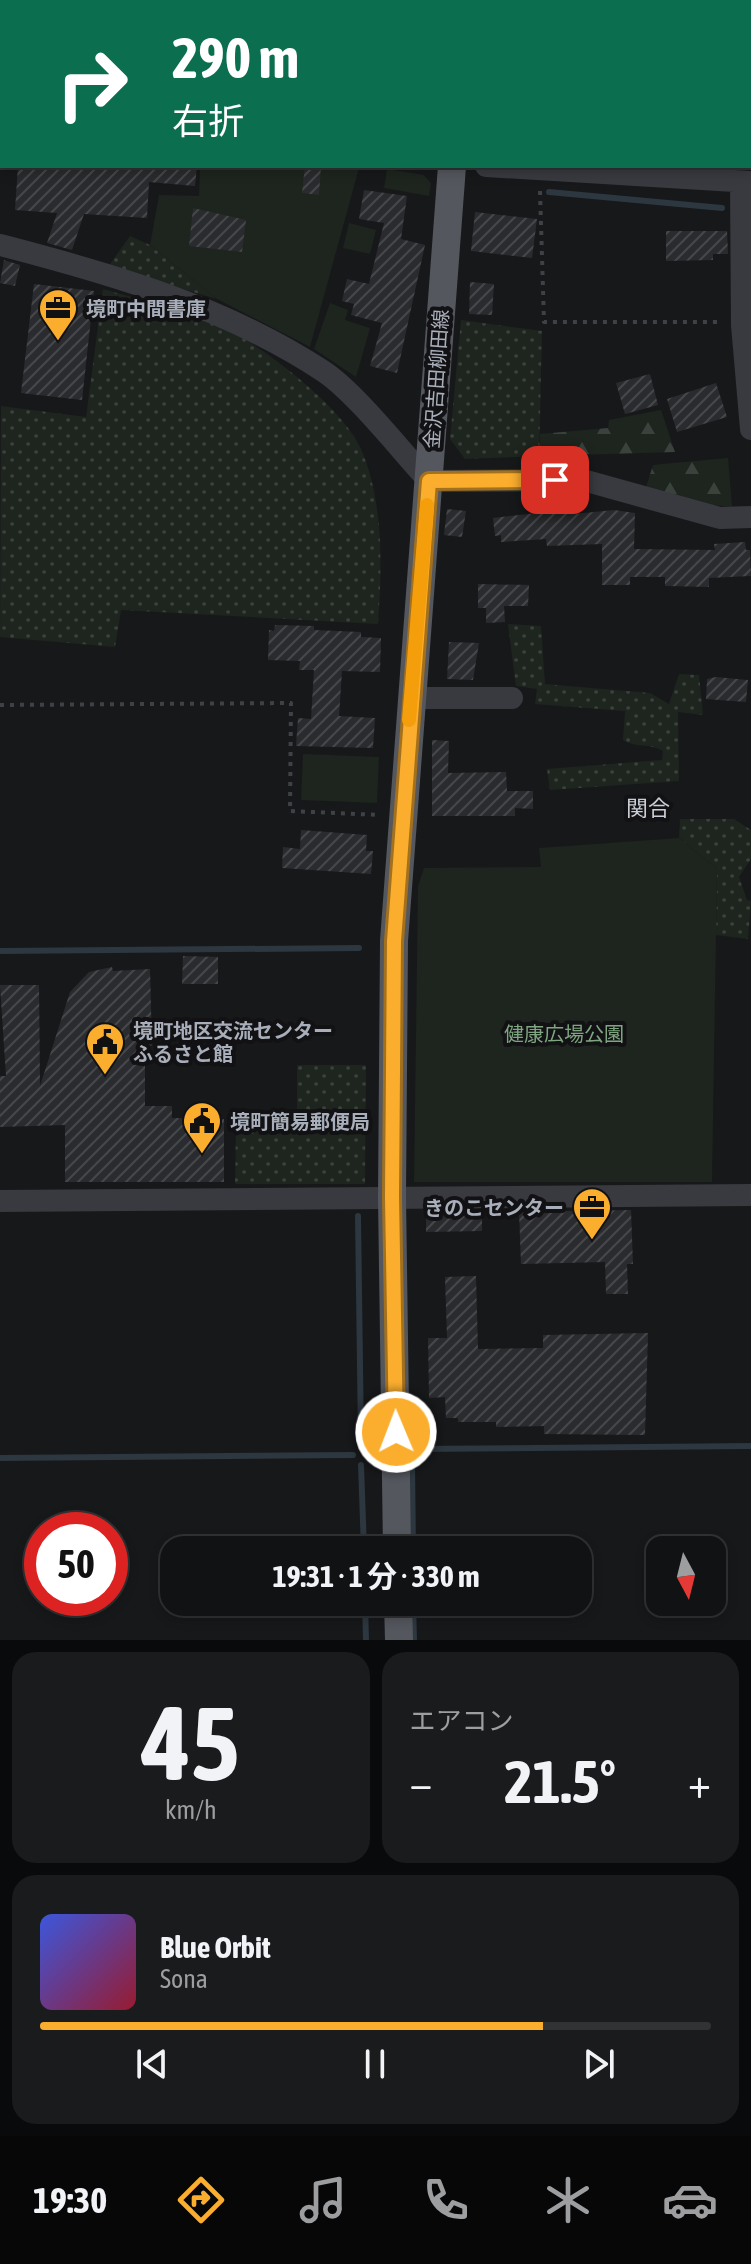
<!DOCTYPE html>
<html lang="ja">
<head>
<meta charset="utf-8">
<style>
  :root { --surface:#111214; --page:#1a1b1d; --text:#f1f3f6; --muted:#9c9ea0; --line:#303234; --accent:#fbae2e }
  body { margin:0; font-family:"Asap Condensed","Noto Sans JP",sans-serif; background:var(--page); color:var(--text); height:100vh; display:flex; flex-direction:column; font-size:30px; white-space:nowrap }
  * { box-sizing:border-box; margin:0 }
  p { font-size:26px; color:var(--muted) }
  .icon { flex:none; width:44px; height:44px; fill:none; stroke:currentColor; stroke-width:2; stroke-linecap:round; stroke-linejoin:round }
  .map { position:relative; height:1640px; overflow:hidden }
  .panel { display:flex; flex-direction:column; gap:12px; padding:12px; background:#090a0b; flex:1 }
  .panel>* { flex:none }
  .top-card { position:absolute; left:0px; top:0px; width:752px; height:168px; box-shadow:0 4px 12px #0003,0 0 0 2px var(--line); background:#0b6e4f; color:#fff; overflow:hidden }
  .needle { width:52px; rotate:173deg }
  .tools { position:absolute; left:646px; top:1536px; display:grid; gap:16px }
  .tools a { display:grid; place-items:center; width:80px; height:80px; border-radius:16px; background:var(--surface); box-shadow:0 4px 12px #0003,0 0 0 2px var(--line); font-size:40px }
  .speed { position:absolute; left:24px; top:1512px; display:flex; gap:16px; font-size:40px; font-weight:700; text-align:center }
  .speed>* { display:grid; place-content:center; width:104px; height:104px; border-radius:50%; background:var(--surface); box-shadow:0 4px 12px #0003,0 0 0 2px var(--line); line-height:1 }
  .speed .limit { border:12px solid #d22; background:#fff; color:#111 }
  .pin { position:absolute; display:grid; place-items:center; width:68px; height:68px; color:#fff; margin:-34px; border-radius:16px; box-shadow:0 4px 12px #0006 }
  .me { position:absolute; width:88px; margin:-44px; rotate:359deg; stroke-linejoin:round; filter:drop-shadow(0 0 6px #0008) }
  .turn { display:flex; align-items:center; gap:28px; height:168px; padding:0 40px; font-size:36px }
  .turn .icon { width:104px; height:104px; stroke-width:2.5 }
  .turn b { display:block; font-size:56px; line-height:68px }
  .big { font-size:60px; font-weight:700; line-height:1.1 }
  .panel .tile { flex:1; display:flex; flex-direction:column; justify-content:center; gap:12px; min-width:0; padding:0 28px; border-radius:24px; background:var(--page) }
  .panel .dial { align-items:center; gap:0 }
  .dial b { font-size:104px; line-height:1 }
  .song { display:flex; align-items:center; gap:24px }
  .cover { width:96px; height:96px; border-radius:12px; background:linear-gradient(135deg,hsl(230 70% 55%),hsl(350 70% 35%)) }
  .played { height:8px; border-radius:4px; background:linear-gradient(90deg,var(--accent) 75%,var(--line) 75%) }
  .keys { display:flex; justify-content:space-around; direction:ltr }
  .heat { display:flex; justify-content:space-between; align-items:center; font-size:44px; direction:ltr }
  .panel .tiles { flex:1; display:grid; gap:12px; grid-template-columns:1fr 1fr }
  .tile:last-child { grid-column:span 2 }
  .trip { position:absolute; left:160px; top:1536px; width:432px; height:80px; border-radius:24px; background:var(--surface); box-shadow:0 4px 12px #0003,0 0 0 2px var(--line); font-weight:700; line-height:80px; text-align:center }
  .dock { display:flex; height:128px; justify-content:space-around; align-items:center; background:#070708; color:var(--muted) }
  .dock .icon { width:56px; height:56px }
  .dock .active { color:var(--accent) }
  .dock b { font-size:36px; color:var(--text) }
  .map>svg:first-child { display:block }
  .grass { fill:url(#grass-dots) }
  .forest { fill:url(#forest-firs) }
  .green { fill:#1d251e }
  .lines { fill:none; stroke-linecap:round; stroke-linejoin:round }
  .stream { stroke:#2d373f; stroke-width:6 }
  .building { fill:url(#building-hatch) }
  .path { stroke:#3e4146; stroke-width:4; stroke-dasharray:4 6; stroke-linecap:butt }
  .minor { stroke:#383a3f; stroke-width:22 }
  .major { stroke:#54575e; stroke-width:28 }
  .route-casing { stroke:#a3711e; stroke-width:20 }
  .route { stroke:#fbae2e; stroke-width:14 }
  .slow { stroke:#f59e0b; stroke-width:14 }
  .labels { text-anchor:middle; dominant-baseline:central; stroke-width:8; stroke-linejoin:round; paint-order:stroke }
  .poi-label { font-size:20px; font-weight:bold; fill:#a9afba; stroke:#121215; text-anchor:start }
  .street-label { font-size:20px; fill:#a9afba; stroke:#121215 }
  .park-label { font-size:20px; fill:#7fa680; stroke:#121215 }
  .neighbourhood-label { font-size:22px; fill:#caced6; stroke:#121215 }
</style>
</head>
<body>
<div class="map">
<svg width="751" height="1640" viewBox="0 0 751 1640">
  <defs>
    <pattern id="grass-dots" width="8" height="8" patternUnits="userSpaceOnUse" patternTransform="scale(2)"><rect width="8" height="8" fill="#1d251e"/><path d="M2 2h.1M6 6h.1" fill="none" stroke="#3b423d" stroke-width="1.8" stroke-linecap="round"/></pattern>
    <pattern id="forest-firs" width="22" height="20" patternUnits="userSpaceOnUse" patternTransform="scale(2)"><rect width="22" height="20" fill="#1d251e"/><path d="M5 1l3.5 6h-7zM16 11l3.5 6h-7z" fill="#3b423d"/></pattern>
    <pattern id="building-hatch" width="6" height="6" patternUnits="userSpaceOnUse" patternTransform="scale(2)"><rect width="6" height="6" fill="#2a2b2e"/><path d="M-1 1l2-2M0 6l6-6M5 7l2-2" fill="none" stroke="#46474a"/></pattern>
  </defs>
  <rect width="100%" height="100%" fill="#17181a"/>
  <path class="grass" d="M130,236L150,245L217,299L108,267Z
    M103,289C139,300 180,307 215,323C257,341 343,407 361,449C384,502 382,568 378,624L121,610L115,647L0,637L1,406L86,417Z
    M461,320L542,331L539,456L465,459L450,439Z
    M508,624L541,626L545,684L650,693L669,704L679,674L699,675L703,715L678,712L679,781L550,790L547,769L662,760L663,751C650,743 635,748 623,740L625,711L535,704L537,689L516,686Z
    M680,819H734L751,830V859L739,877L747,900L751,901L748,939L716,935L717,869L679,838Z
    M297,1065H366L365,1184H235L236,1122H297Z"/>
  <path class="forest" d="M661,410L675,452L539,456L540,434L608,428L609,420Z
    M728,458L732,507L703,504L646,487L653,465Z"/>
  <path class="green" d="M200,166L359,168L310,347L217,299L150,245L159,195L199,196Z
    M387,169L424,175L431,183L429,196L384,188Z
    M349,223L376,230L370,254L343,248Z
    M330,303L348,310L345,320L370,328L356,377L314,349Z
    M303,754L379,757L377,803L301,800Z
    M679,838L717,869L712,1182H414L418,886L424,868L541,867L539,848Z"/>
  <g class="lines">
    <path class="stream" d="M723,166L751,167
      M549,192L722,208
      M0,951L359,948
      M358,1216L361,1439
      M413,1449L751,1446
      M0,1458L353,1455
      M412,1464L413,1550
      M361,1465L364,1550
      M365,1602L366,1640
      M413,1602L414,1640"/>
  </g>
  <path class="building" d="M18,166H197L195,186L149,182L147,218L84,214L72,250L47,243L57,213L15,210Z
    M305,166H321L319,195L302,193Z
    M364,190L407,196L401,239L425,245L397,373L370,366L382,323L351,315L354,304L342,301L347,279L369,284L384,223L359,219Z
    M193,208L246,220L242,252L189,246Z
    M475,212L537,219L532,258L471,251Z
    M666,231H727L728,254H713V260L666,261Z
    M4,260L20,265L15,286L0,283Z
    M470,282L494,284L492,315L469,314Z
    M34,284L94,291L82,400L21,393Z
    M650,374L658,405L625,414L616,383Z
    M716,383L727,417L677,432L667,399Z
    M447,509L466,511L462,537L444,535Z
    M572,509L573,514L614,510L635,513L634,549L715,550L714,544L745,542L746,550H750L751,576L709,578V587L665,586V577H630V585H602V544L547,546L546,539L501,542V535L495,536L493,518Z
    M478,584L529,585L528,606H504L505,622L486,623V608H478Z
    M275,625L314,626V630L361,632V637L381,638L380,672L342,671L339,716L375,718L373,748L296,746L298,718L311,719L314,670H299L300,661L268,660L269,630L274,631Z
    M449,642L479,643L473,680L447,679Z
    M716,677L748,680L746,702L706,699L707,679Z
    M432,740L449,741L448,773L506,772L507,791H533V809L515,808V816H432Z
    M301,830L367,835L366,851H373L371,874L282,868L283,847L300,849Z
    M183,956L218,957V984H182Z
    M112,967L113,971L150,969L152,1046H145V1106H172V1118L224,1119V1182H65V1125L0,1127V1076H6L0,985H39L40,1086L70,992L89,972Z
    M631,1210L633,1264H627L628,1294H606L605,1262L521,1264L519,1212Z
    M482,1211V1231L426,1232V1212Z
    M476,1276L478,1349L543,1348V1335L648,1333L645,1435L544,1434V1426L496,1427V1422H458V1418H446L445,1397L429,1398L428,1338H447L445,1277Z"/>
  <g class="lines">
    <path class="path" d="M540,191L544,322H721
      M0,705L291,703L290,811L380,815"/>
    <path class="minor" d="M254,0V2
      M0,126H2
      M486,166L751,182
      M741,182L742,325L751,429
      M0,245C112,274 226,307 323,371C355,392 401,451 429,481L583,480L720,518L751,517
      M411,698H512
      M0,1201L751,1195"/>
    <path class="major" d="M465,2V0
      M397,1550L392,1197L394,941L452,166
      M398,1602L399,1640"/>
  </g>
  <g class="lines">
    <g class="route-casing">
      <path id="route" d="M396,1432L392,1197L394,941L429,481L555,480"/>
    </g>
    <use href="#route" class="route"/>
    <path class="slow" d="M409,720L427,505"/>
  </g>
  <defs>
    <g id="office-pin" transform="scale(2)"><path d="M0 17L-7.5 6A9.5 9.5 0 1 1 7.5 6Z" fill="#fbae2e" stroke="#121215"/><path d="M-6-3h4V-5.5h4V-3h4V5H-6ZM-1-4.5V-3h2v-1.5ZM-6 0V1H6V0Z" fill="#111"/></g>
    <g id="civic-pin" transform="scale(2)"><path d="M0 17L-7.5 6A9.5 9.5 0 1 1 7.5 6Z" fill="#fbae2e" stroke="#121215"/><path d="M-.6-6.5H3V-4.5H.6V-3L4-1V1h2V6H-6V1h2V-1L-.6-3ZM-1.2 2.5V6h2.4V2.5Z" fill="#111"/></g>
  </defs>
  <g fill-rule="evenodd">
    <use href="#office-pin" x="58" y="308"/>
    <use href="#civic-pin" x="105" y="1042"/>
    <use href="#civic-pin" x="202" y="1121"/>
    <use href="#office-pin" x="592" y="1207"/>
  </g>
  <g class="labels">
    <g class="poi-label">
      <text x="86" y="308">境町中間書庫</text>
      <text x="133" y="1030">境町地区交流センター<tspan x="133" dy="23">ふるさと館</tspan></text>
      <text x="230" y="1121">境町簡易郵便局</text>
      <text x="564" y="1207" text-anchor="end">きのこセンター</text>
    </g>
    <g class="street-label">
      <text transform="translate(436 379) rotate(-86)">金沢吉田柳田線</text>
    </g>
    <g class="park-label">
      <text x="564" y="1033">健康広場公園</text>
    </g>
    <g class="neighbourhood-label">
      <text x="648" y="808">関合</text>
    </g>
  </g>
</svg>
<div class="tools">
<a><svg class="needle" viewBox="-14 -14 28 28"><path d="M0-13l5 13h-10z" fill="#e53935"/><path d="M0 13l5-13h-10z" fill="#9c9ea0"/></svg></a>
</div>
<div class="speed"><div class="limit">50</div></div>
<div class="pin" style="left:555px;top:480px;background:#d93025"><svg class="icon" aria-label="arrive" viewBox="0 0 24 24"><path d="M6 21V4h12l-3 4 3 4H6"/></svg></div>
<svg class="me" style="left:396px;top:1432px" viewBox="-20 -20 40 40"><circle r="17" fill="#fbae2e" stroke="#fff" stroke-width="3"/><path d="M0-11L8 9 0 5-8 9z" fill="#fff"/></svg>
<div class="trip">19:31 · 1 分 · 330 m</div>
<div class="top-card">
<div class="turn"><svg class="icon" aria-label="right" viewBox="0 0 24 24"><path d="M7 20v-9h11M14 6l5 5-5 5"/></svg><div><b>290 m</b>右折</div></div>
</div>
</div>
<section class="panel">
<div class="tiles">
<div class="tile dial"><b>45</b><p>km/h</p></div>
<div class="tile"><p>エアコン</p>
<div class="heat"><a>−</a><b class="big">21.5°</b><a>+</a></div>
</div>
<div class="tile">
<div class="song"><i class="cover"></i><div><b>Blue Orbit</b><p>Sona</p></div></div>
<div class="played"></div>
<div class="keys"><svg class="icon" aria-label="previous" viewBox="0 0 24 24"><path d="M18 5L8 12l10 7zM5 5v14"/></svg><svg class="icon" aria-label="pause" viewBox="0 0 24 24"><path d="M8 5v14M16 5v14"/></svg><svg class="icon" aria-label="next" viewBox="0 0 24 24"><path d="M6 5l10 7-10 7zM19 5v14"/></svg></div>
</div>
</div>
</section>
<nav class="dock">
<b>19:30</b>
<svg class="icon active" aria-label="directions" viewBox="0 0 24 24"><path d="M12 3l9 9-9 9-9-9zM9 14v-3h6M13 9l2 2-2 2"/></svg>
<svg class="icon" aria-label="music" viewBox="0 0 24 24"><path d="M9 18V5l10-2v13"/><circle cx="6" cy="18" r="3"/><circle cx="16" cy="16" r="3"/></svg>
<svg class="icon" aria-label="phone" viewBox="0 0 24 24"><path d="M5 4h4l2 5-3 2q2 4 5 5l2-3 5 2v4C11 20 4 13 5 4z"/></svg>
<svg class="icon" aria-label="climate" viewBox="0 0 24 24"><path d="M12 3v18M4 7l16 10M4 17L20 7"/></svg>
<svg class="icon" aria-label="car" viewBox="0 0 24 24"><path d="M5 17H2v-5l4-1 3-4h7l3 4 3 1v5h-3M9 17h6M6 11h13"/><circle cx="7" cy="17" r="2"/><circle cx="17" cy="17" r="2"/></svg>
</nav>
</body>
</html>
